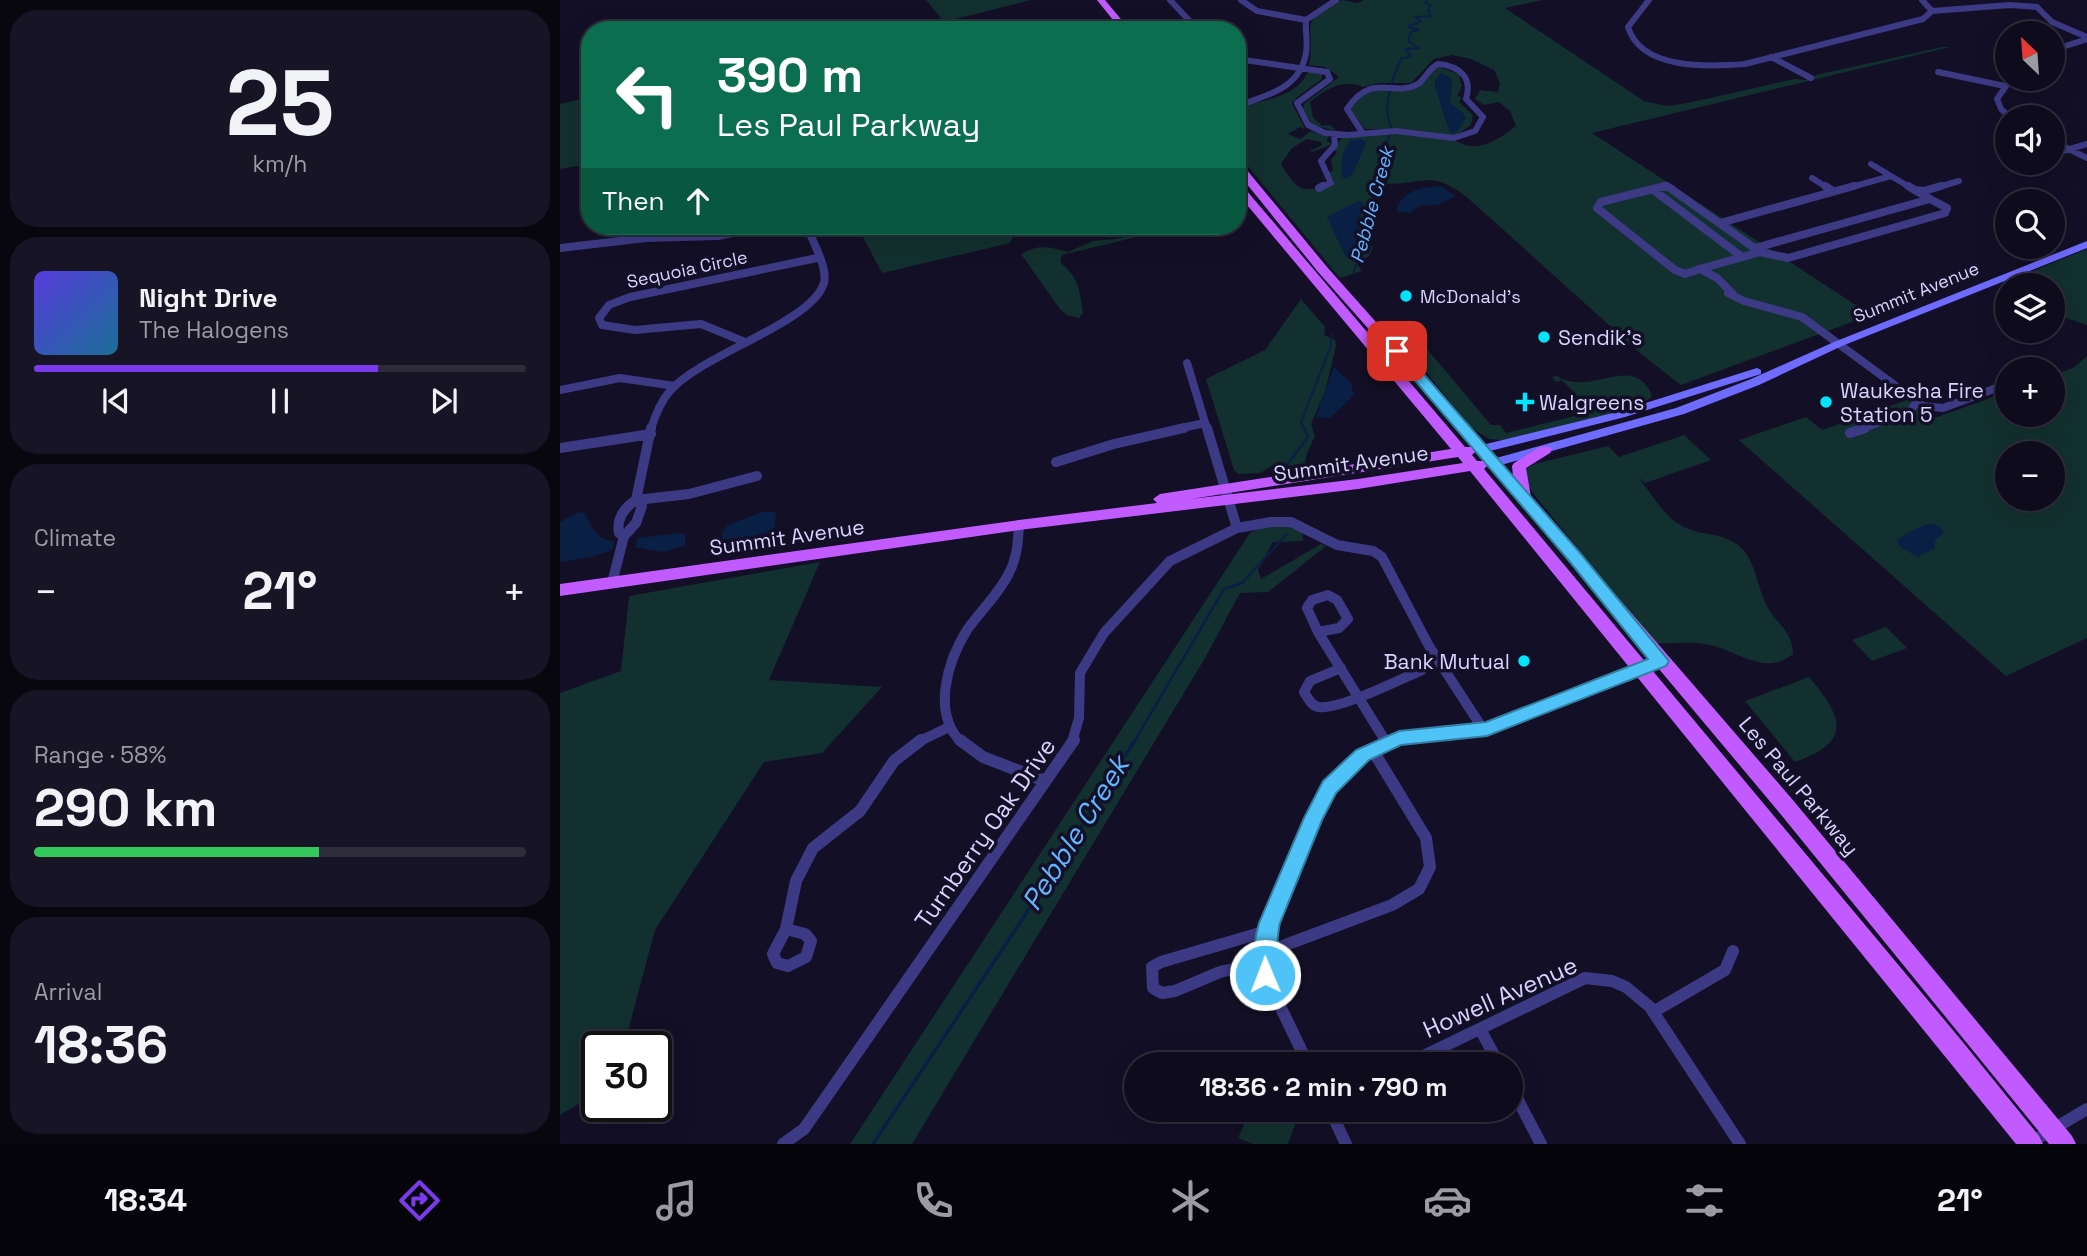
<!DOCTYPE html>
<html lang="en">
<head>
<meta charset="utf-8">
<style>
  :root { --surface:#0e0b1c; --page:#171425; --text:#f1f3f6; --muted:#9b9ba3; --line:#2e2b3b; --accent:#7c3aed }
  body { margin:0; font-family:"Space Grotesk",sans-serif; background:var(--page); color:var(--text); height:100vh; display:flex; flex-direction:column; font-size:26px; white-space:nowrap }
  * { box-sizing:border-box; margin:0 }
  p { font-size:23px; color:var(--muted) }
  .icon { flex:none; width:38px; height:38px; fill:none; stroke:currentColor; stroke-width:2; stroke-linecap:round; stroke-linejoin:round }
  .map { position:relative; flex:1; overflow:hidden }
  .panel { display:flex; flex-direction:column; gap:10px; padding:10px; background:#08060f; width:560px }
  .panel>* { flex:none }
  .hud { position:absolute; left:21px; top:21px; width:665px; height:214px; border-radius:28px; box-shadow:0 7px 28px #0002,0 0 0 2px var(--line); background:#0b6e4f; color:#fff; overflow:hidden }
  .needle { width:46px; rotate:335deg }
  .buttons { position:absolute; left:1435px; top:21px; display:grid; gap:14px }
  .buttons a { display:grid; place-items:center; width:70px; height:70px; border-radius:50%; background:var(--surface); box-shadow:0 7px 28px #0002,0 0 0 2px var(--line); font-size:35px }
  .speed { position:absolute; left:21px; top:1031px; display:flex; gap:14px; font-size:35px; font-weight:700; text-align:center }
  .speed>* { display:grid; place-content:center; width:91px; height:91px; border-radius:50%; background:var(--surface); box-shadow:0 7px 28px #0002,0 0 0 2px var(--line); line-height:1 }
  .speed .limit { border:4px solid #111; border-radius:10px; background:#fff; color:#111 }
  .pin { position:absolute; display:grid; place-items:center; width:60px; height:60px; color:#fff; margin:-30px; border-radius:14px; box-shadow:0 4px 10px #0006 }
  .me { position:absolute; width:77px; margin:-38px; rotate:359deg; stroke-linejoin:round; filter:drop-shadow(0 0 5px #0008) }
  .turn { display:flex; align-items:center; gap:24px; height:147px; padding:0 21px; font-size:32px }
  .turn .icon { width:91px; height:91px; stroke-width:2.5 }
  .turn b { display:block; font-size:49px; line-height:60px }
  .then { display:flex; align-items:center; height:66px; padding:0 21px; background:#0003; gap:14px; font-size:26px }
  .big { font-size:52px; font-weight:800; line-height:1.1 }
  .panel .card { flex:1; display:flex; flex-direction:column; justify-content:center; gap:10px; min-width:0; padding:0 24px; border-radius:28px; background:var(--page) }
  .panel .dial { align-items:center; gap:0 }
  .dial b { font-size:91px; line-height:1 }
  .song { display:flex; align-items:center; gap:21px }
  .cover { width:84px; height:84px; border-radius:10px; background:linear-gradient(135deg,hsl(250 70% 55%),hsl(200 70% 35%)) }
  .played { height:7px; border-radius:4px; background:linear-gradient(90deg,var(--accent) 70%,var(--line) 70%) }
  .keys { display:flex; justify-content:space-around; direction:ltr }
  .heat { display:flex; justify-content:space-between; align-items:center; font-size:38px; direction:ltr }
  .charge { height:10px; border-radius:5px; background:linear-gradient(90deg,#34c759 58%,var(--line) 0) }
  .trip { position:absolute; left:564px; top:1052px; width:399px; height:70px; border-radius:35px; background:var(--surface); box-shadow:0 7px 28px #0002,0 0 0 2px var(--line); font-weight:800; line-height:70px; text-align:center }
  .tab-bar { display:flex; height:112px; justify-content:space-around; align-items:center; background:#06040b; color:var(--muted) }
  .tab-bar .icon { width:49px; height:49px }
  .tab-bar .selected { color:var(--accent) }
  .tab-bar b { font-size:32px; color:var(--text) }
  main { display:flex; flex:1; min-height:0 }
  .map>svg:first-child { display:block }
  .green { fill:#12302f; fill-rule:evenodd }
  .water { fill:#0a1f44 }
  .lines { fill:none; stroke-linecap:round; stroke-linejoin:round }
  .stream-far2 { stroke:#0a1f44; stroke-width:2 }
  .stream-far1 { stroke:#0a1f44; stroke-width:2.5 }
  .stream { stroke:#0a1f44; stroke-width:3.5 }
  .street-far3 { stroke:#3d3a85; stroke-width:6 }
  .street-far2 { stroke:#3d3a85; stroke-width:8 }
  .street-far1 { stroke:#3d3a85; stroke-width:10 }
  .street { stroke:#3d3a85; stroke-width:12 }
  .secondary { fill:#6f6bff; fill-rule:evenodd }
  .primary { fill:#c25bff; fill-rule:evenodd }
  .route { fill:#4fc3f7; stroke:#337fa1; stroke-width:2 }
  .poi-dot { fill:#00e5ff; stroke:#130f26; stroke-width:2.5 }
  .labels { text-anchor:middle; dominant-baseline:central; stroke-width:7; stroke-linejoin:round; paint-order:stroke }
  .far-street-label { font-size:18px; fill:#d9d4ff; stroke:#130f26 }
  .far-poi-label { font-size:18px; fill:#d9d4ff; stroke:#130f26; text-anchor:start }
  .far-water-label { font-size:19px; font-style:italic; fill:#62b6ff; stroke:#130f26 }
  .poi-label { font-size:21px; fill:#d9d4ff; stroke:#130f26; text-anchor:start }
  .street-label { font-size:21px; fill:#d9d4ff; stroke:#130f26 }
  .near-street-label { font-size:24px; fill:#d9d4ff; stroke:#130f26 }
  .near-water-label { font-size:28px; font-style:italic; fill:#62b6ff; stroke:#130f26 }
</style>
</head>
<body>
<main>
<section class="panel">
<div class="card dial"><b>25</b><p>km/h</p></div>
<div class="card">
<div class="song"><i class="cover"></i><div><b>Night Drive</b><p>The Halogens</p></div></div>
<div class="played"></div>
<div class="keys"><svg class="icon" aria-label="previous" viewBox="0 0 24 24"><path d="M18 5L8 12l10 7zM5 5v14"/></svg><svg class="icon" aria-label="pause" viewBox="0 0 24 24"><path d="M8 5v14M16 5v14"/></svg><svg class="icon" aria-label="next" viewBox="0 0 24 24"><path d="M6 5l10 7-10 7zM19 5v14"/></svg></div>
</div>
<div class="card"><p>Climate</p>
<div class="heat"><a>−</a><b class="big">21°</b><a>+</a></div>
</div>
<div class="card"><p>Range · 58%</p><b class="big">290 km</b><div class="charge"></div></div>
<div class="card"><p>Arrival</p><b class="big">18:36</b></div>
</section>
<div class="map">
<svg width="1527" height="1144" viewBox="0 0 1527 1144">
  <rect width="100%" height="100%" fill="#130f26"/>
  <path class="green" d="M366,0H471L384,22Z
    M782,0L798,3L804,0H983L945,8L1084,101L1106,106L1128,103L1234,79L1246,80L1256,75L1382,47H1390L1032,133L1311,315L1121,385L1080,353L909,199C872,169 865,184 824,184L818,196L808,239L813,248L809,256L797,264L802,271L780,278L677,153V107C702,100 738,98 748,71L762,74V79L736,98L732,103L745,129L740,127L728,134L740,139L751,131L768,136L767,141L773,144L752,152L750,151L762,145L761,142L747,139L732,148L721,164C738,192 741,192 772,186L774,181L769,172L773,171L771,160L777,152L774,150L782,137L819,132L895,140C916,155 938,140 956,126L950,111L939,102L924,105L915,99L920,90L938,92L940,83L934,70L911,59L892,55L874,59L851,83H819L803,87C783,78 766,89 750,102L753,117L762,126L771,125L776,131L752,125L743,109L744,104L779,77L765,67L749,65C757,24 734,24 782,0ZM803,203L795,248L767,217Z
    M878,67L902,75L899,76L902,86L897,96L902,97L899,102L913,115L911,125L895,136L855,130L805,129L791,110C796,84 840,87 860,85L874,68Z
    M30,97V164L0,169V104Z
    M297,226H457L450,243L322,273Z
    M613,226H622L502,255L500,262C520,280 519,288 523,313L519,318L507,315L500,309L461,254C479,244 488,247 508,252L533,241L555,239Z
    M1527,249V325L1503,317L1493,309V285L1447,286L1443,283Z
    M741,299L765,327L764,335L775,340L776,346L765,392L751,424L755,436L747,453L745,464L714,470L712,466L700,473L678,474L674,470L646,379L705,350Z
    M851,330L931,425H940L946,433L1026,413L1028,407L1002,380L996,382L992,377L996,376C1004,380 1013,383 1023,382C1048,381 1079,361 1092,396C1080,412 967,435 942,440L929,439L912,428L841,342L842,336Z
    M1527,356V638L1446,676L1179,440L1246,417L1262,430L1347,400L1372,419L1447,392V415H1493V375L1513,368ZM1447,453H1493V499H1447Z
    M1124,435L1151,460L1085,483L1078,477C1094,496 1106,522 1131,530C1147,535 1164,534 1178,545C1196,558 1197,589 1208,608C1218,625 1233,632 1233,654C1202,678 1176,648 1145,644C1129,641 1111,644 1095,643L972,492L966,480L964,469L975,464L1048,446L1059,457Z
    M731,524L742,528L743,541L713,542L698,570L701,579L761,544L766,546L708,592L680,593L645,658L352,1144H290L690,533L704,526Z
    M260,562L209,680L322,687L262,753L204,762L95,930L64,1046H37V1093L0,1115V693L61,671L69,596Z
    M1326,627L1347,648L1312,661L1292,640Z
    M1249,677C1284,718 1292,742 1235,762L1185,701Z
    M689,1113L704,1119L709,1114L735,1125L728,1144H693L678,1138Z"/>
  <path class="water" d="M881,73C899,78 890,90 890,103L903,113L906,118L897,132L890,133L875,87V80Z
    M801,139L806,142L805,145L793,173L786,179L782,177C781,162 781,152 791,140Z
    M881,186L896,196L877,205L859,206L850,213L836,211C842,190 862,187 881,186Z
    M798,201L803,202L795,248L786,258L767,217Z
    M774,367L791,383L794,395L770,418L756,417Z
    M24,512C32,526 37,542 55,541L52,550L32,557L0,562V522L16,513Z
    M202,512H216L214,530L201,537L163,540L162,532L168,525Z
    M1372,524L1380,527L1384,533L1375,540V548L1358,557L1339,546L1337,540C1348,532 1359,525 1372,524Z
    M120,533L125,535V546L102,552L75,547L78,538Z"/>
  <g class="lines">
    <path class="stream-far2" d="M793,274L809,227L831,126C821,107 833,77 841,59L851,56L845,49L859,48L848,41L851,32L859,30L848,27L861,21L855,17L871,16L868,10L871,6L866,3L867,0
      M744,429L741,422L770,348L772,334"/>
    <path class="stream-far1" d="M723,470L748,437L744,428
      M574,742L664,589L682,583L727,534"/>
    <path class="stream" d="M313,1144L485,885L575,740"/>
    <path class="street-far3" d="M610,0L638,30
      M681,0L697,11L746,20
      M1089,0L1068,27C1081,70 1148,67 1185,64L1363,19L1372,11L1362,0
      M1372,11L1450,5L1477,7L1492,22L1527,37
      M1493,50L1527,39
      M1211,57L1251,78
      M677,59L767,72L770,79L737,103L748,125L765,133L788,135L836,131L894,138L915,131L923,117L906,99C913,77 899,66 878,64C868,69 866,78 858,84C834,98 812,71 787,109L802,132
      M1378,72L1445,86
      M677,106C707,95 740,89 746,53C748,42 745,31 746,20L776,0
      M1450,117L1441,109L1437,99L1451,79
      M1493,141L1527,158
      M1493,154L1527,144
      M1311,164L1351,188
      M1252,178L1268,188
      M759,188L771,183L761,161L775,145L774,134
      M1098,188H1112
      M1288,188L1331,176
      M1375,188L1399,181"/>
    <path class="street-far2" d="M1105,186L1041,202L1037,208L1115,270L1125,274L1140,269
      M1107,186L1200,252L1140,269
      M1265,186L1273,191
      M1348,186L1370,199
      M759,188L763,186
      M1092,189L1182,257
      M1355,190L1364,191L1381,186
      M1160,223L1294,186
      M0,248L86,238L158,236L205,226
      M1195,248L1370,199L1387,208L1385,213L1228,258L1200,252
      M1140,269L1157,278L1173,294
      M1168,293L1184,301L1242,317L1363,406L1383,408L1447,384
      M185,342L141,324L75,330L42,325L39,318L49,305L70,297L257,258
      M627,363L647,429
      M0,390L60,378L115,386
      M91,429C95,416 100,402 110,391C140,355 252,323 264,283C268,267 252,241 247,226
      M617,429L645,423
      M1300,429L1349,412L1357,402"/>
    <path class="street-far1" d="M647,428L677,528
      M1290,433L1305,428
      M0,448L91,434
      M496,462L554,444L624,428
      M76,500L129,494L197,476
      M64,536L59,533C56,518 64,508 76,500L91,428
      M52,583L64,536L76,523L82,506L76,500
      M768,595L777,600L788,619L779,628L758,632L747,608L752,600Z
      M758,632L826,742
      M781,668L750,681L744,692C748,698 751,706 759,707C780,710 840,679 862,670
      M358,742L389,727
      M401,742C372,713 387,662 407,630C420,611 439,594 449,573C457,558 458,542 459,525
      M512,742L519,718L520,673L544,633L610,561L677,528L711,522H731L777,545L813,551L822,557L869,646L923,729
      M831,742C863,728 900,736 934,727L1100,661"/>
    <path class="street" d="M400,740L423,757L485,781
      M825,740L827,743
      M226,929L236,881L253,848L300,811L334,761L361,740
      M226,929L245,934L251,941L246,957L228,966L217,963L213,954Z
      M704,953L832,905L859,889L870,867L866,838L812,749
      M704,962L660,972L615,991L602,993L593,988L592,967L601,962L707,931
      M1093,1012L1165,970L1173,951
      M920,1029L939,1064
      M748,1064L705,975L704,941L742,841L770,790L788,768L810,751L835,740
      M847,1064L1025,978L1052,981L1066,987L1090,1007L1180,1144
      M950,1085L981,1144
      M770,1110L786,1144
      M1470,1143L1527,1109
      M223,1144L244,1129L514,740"/>
    <path class="secondary" d="M1527,241V248L1282,346L1199,385L1124,414L934,467L928,463L929,460L1116,408L1191,379L1274,342Z
      M1197,368L1201,370V374L1065,417L922,453L916,449L922,445L1057,412Z"/>
    <path class="primary" d="M537,0H545L570,30H561Z
      M677,162L681,163L767,267L953,476L952,466L954,463L980,447H990L992,450L990,453L966,468L971,497L1232,799L1512,1136L1516,1144H1489L1218,811L928,465L924,469L1402,1041L1479,1136L1483,1144H1456L910,471L798,489L459,530L0,596V584L459,520L597,503L593,499L600,494L891,449L677,193V183L681,184L905,447H913L759,273L677,172ZM916,451L917,452L925,461H917L912,455ZM898,457L903,463L798,479L631,499Z"/>
  </g>
  <path class="route" d="M837,347L841,348L1021,554L1109,661L1106,666L927,736L841,745L809,760L776,793L762,820L720,923C715,942 719,968 713,982L705,985L698,982C690,965 694,941 699,923L744,818L763,781L796,750L839,731L926,722L1088,659L1010,562L832,354V348Z"/>
  <g class="poi-dot">
    <circle cx="846" cy="296" r="7"/>
    <circle cx="984" cy="337" r="7"/>
    <path d="M961.5 391.5h7v7h7v7h-7v7h-7v-7h-7v-7h7z"/>
    <circle cx="1266" cy="402" r="7"/>
    <circle cx="964" cy="661" r="7"/>
  </g>
  <g class="labels">
    <g class="far-street-label">
      <text transform="translate(127 269) rotate(-12)">Sequoia Circle</text>
      <text transform="translate(1356 292) rotate(-22)">Summit Avenue</text>
    </g>
    <g class="far-poi-label">
      <text x="860" y="296">McDonald's</text>
    </g>
    <g class="far-water-label">
      <text transform="translate(812 205) rotate(-75)">Pebble Creek</text>
    </g>
    <g class="poi-label">
      <text x="998" y="337">Sendik's</text>
      <text x="1280" y="390">Waukesha Fire<tspan x="1280" dy="24">Station 5</tspan></text>
      <text x="979" y="402">Walgreens</text>
      <text x="950" y="661" text-anchor="end">Bank Mutual</text>
    </g>
    <g class="street-label">
      <text transform="translate(791 463) rotate(-8)">Summit Avenue</text>
      <text transform="translate(227 537) rotate(-8)">Summit Avenue</text>
      <text transform="translate(1239 786) rotate(50)">Les Paul Parkway</text>
    </g>
    <g class="near-street-label">
      <text transform="translate(425 833) rotate(-55)">Turnberry Oak Drive</text>
      <text transform="translate(940 997) rotate(-24)">Howell Avenue</text>
    </g>
    <g class="near-water-label">
      <text transform="translate(515 833) rotate(-58)">Pebble Creek</text>
    </g>
  </g>
</svg>
<div class="buttons">
<a><svg class="needle" viewBox="-14 -14 28 28"><path d="M0-13l5 13h-10z" fill="#e53935"/><path d="M0 13l5-13h-10z" fill="#9b9ba3"/></svg></a>
<a><svg class="icon" aria-label="sound" viewBox="0 0 24 24"><path d="M4 9h4l5-4v14l-5-4H4zM17 9q2 3 0 6"/></svg></a>
<a><svg class="icon" aria-label="search" viewBox="0 0 24 24"><circle cx="10" cy="10" r="6"/><path d="M15 15l6 6"/></svg></a>
<a><svg class="icon" aria-label="layers" viewBox="0 0 24 24"><path d="M12 4l9 5-9 5-9-5zM3 14l9 5 9-5"/></svg></a>
<a>+</a>
<a>−</a>
</div>
<div class="speed"><div class="limit">30</div></div>
<div class="pin" style="left:837px;top:351px;background:#d93025"><svg class="icon" aria-label="arrive" viewBox="0 0 24 24"><path d="M6 21V4h12l-3 4 3 4H6"/></svg></div>
<svg class="me" style="left:705px;top:975px" viewBox="-20 -20 40 40"><circle r="17" fill="#4fc3f7" stroke="#fff" stroke-width="3"/><path d="M0-11L8 9 0 5-8 9z" fill="#fff"/></svg>
<div class="trip">18:36 · 2 min · 790 m</div>
<div class="hud">
<div class="turn"><svg class="icon" aria-label="left" viewBox="0 0 24 24"><path d="M17 20v-9H6M10 6l-5 5 5 5"/></svg><div><b>390 m</b>Les Paul Parkway</div></div>
<div class="then">Then<svg class="icon" aria-label="ahead" viewBox="0 0 24 24"><path d="M12 20V5M6 11l6-6 6 6"/></svg></div>
</div>
</div>
</main>
<nav class="tab-bar">
<b>18:34</b>
<svg class="icon selected" aria-label="directions" viewBox="0 0 24 24"><path d="M12 3l9 9-9 9-9-9zM9 14v-3h6M13 9l2 2-2 2"/></svg>
<svg class="icon" aria-label="music" viewBox="0 0 24 24"><path d="M9 18V5l10-2v13"/><circle cx="6" cy="18" r="3"/><circle cx="16" cy="16" r="3"/></svg>
<svg class="icon" aria-label="phone" viewBox="0 0 24 24"><path d="M5 4h4l2 5-3 2q2 4 5 5l2-3 5 2v4C11 20 4 13 5 4z"/></svg>
<svg class="icon" aria-label="climate" viewBox="0 0 24 24"><path d="M12 3v18M4 7l16 10M4 17L20 7"/></svg>
<svg class="icon" aria-label="car" viewBox="0 0 24 24"><path d="M5 17H2v-5l4-1 3-4h7l3 4 3 1v5h-3M9 17h6M6 11h13"/><circle cx="7" cy="17" r="2"/><circle cx="17" cy="17" r="2"/></svg>
<svg class="icon" aria-label="filters" viewBox="0 0 24 24"><path d="M4 7h16M4 17h16"/><circle cx="9" cy="7" r="2"/><circle cx="15" cy="17" r="2"/></svg>
<b>21°</b>
</nav>
</body>
</html>
